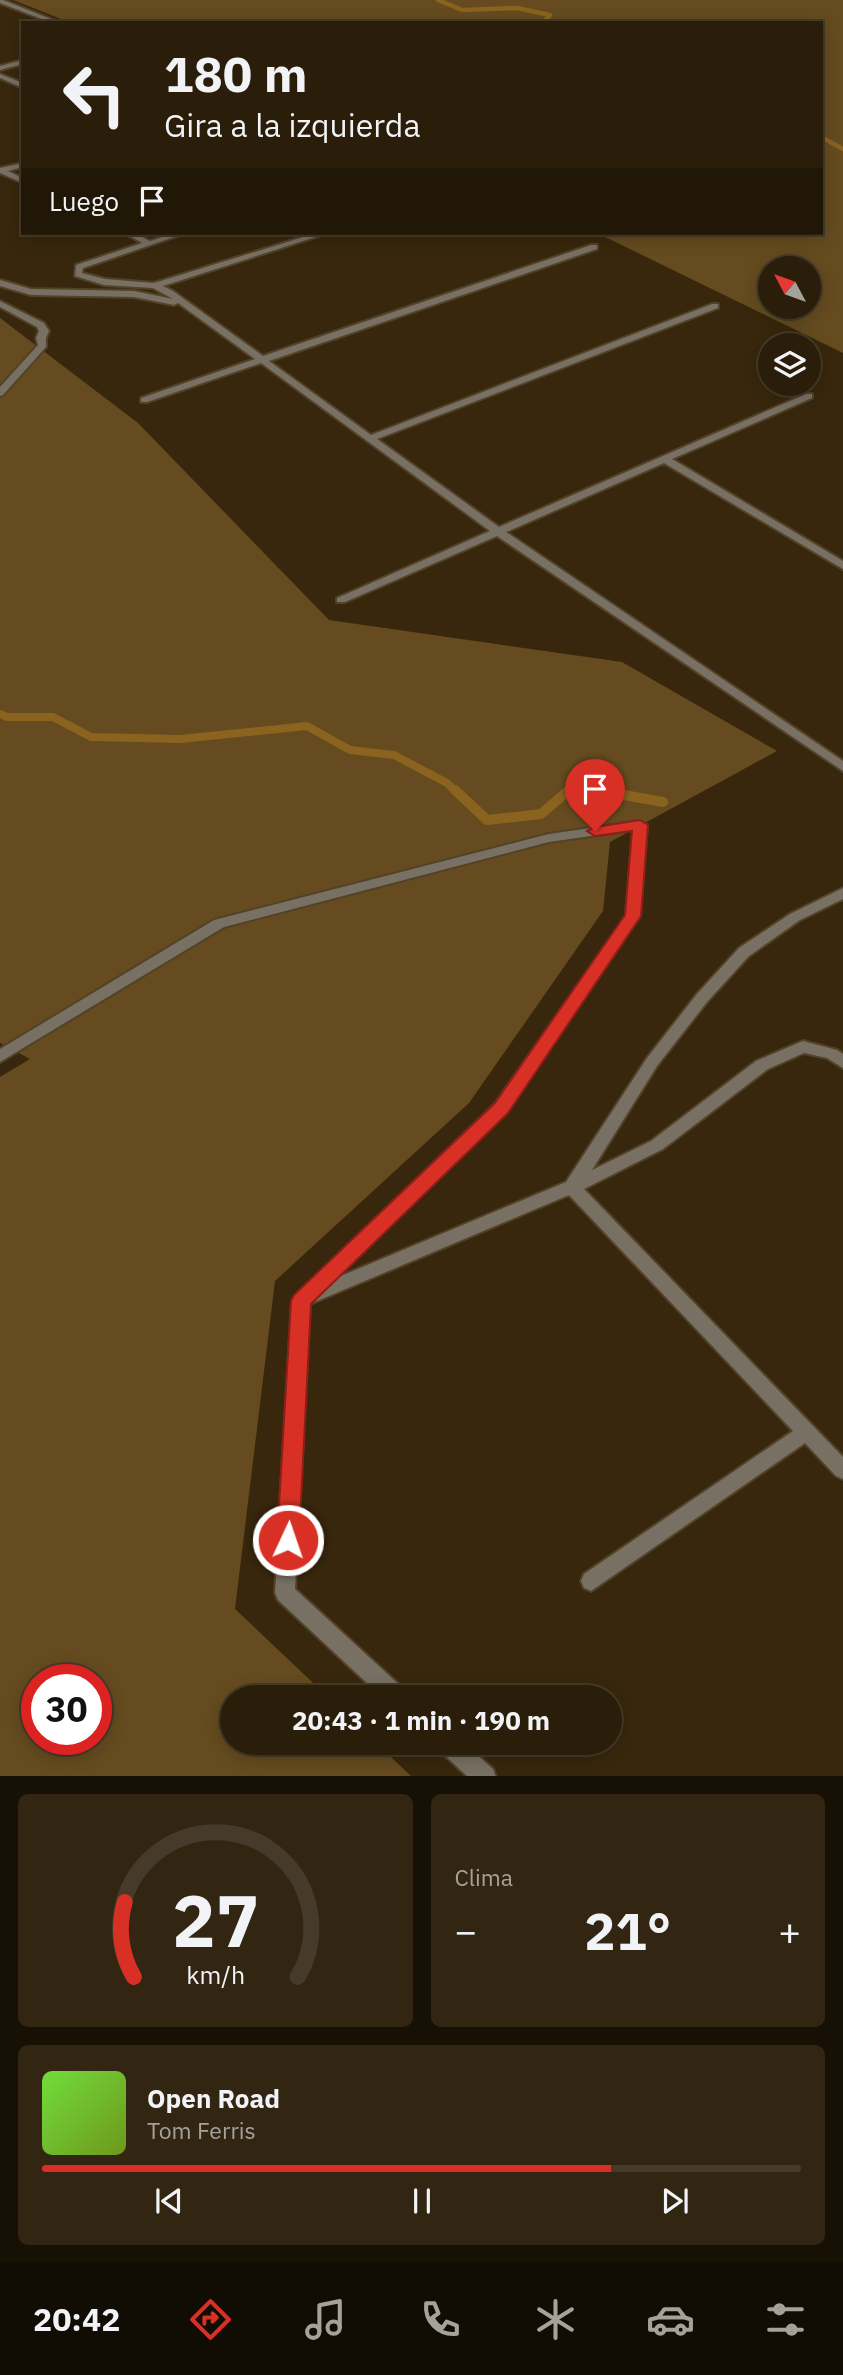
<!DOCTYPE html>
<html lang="es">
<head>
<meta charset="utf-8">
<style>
  :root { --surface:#2a1d09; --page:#322612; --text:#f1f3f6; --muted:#a5a29c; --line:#463b2a; --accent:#d93025 }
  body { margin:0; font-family:"IBM Plex Sans",sans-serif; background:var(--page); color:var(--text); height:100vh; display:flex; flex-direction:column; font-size:26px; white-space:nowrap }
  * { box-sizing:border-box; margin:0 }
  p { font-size:23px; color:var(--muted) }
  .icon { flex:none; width:38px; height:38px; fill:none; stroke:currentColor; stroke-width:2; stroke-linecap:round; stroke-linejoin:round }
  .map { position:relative; height:1776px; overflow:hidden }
  .side { display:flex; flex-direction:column; gap:18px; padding:18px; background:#171005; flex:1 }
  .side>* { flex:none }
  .top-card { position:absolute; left:21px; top:21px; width:802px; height:214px; border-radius:0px; box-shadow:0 4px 18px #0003,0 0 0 2px var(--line); background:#2a1d09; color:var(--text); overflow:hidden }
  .needle { width:46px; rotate:311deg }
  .fabs { position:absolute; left:758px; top:256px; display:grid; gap:14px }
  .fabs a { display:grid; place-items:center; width:63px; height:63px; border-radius:50%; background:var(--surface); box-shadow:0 4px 18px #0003,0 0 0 2px var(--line); font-size:35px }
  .speed { position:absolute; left:21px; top:1664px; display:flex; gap:14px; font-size:35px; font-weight:700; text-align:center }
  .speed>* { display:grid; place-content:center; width:91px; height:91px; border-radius:50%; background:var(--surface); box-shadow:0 4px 18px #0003,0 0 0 2px var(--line); line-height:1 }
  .speed .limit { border:10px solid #d22; background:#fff; color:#111 }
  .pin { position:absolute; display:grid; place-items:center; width:60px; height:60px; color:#fff; margin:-72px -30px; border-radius:50% 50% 50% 0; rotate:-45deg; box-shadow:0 0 7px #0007 }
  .pin .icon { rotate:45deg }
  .me { position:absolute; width:77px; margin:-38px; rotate:3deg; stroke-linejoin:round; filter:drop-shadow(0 0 5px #0008) }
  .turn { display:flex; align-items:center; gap:24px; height:147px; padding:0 28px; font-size:32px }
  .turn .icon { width:91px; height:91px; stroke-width:2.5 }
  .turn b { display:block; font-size:49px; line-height:60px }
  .then { display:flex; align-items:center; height:66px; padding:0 28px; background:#0003; gap:14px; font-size:26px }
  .big { font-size:52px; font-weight:800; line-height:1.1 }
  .side .card { flex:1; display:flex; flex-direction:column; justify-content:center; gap:10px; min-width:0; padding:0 24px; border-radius:10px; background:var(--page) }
  .side .dial { align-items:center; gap:0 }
  .dial svg { height:182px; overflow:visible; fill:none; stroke:var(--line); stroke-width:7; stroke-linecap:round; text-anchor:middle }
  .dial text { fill:var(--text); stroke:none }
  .song { display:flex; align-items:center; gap:21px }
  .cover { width:84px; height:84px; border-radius:10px; background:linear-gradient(135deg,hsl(100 70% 55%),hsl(80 70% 35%)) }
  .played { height:7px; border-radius:4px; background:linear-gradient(90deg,var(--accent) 75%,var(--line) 75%) }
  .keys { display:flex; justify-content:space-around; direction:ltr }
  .heat { display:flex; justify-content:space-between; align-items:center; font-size:38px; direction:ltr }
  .side .tiles { flex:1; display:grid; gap:18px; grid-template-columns:1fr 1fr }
  .card:last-child { grid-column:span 2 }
  .trip { position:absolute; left:220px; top:1685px; width:402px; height:70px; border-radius:35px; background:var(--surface); box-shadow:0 4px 18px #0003,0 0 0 2px var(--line); font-weight:800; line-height:70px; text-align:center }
  .tabs { display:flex; height:112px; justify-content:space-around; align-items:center; background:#110c04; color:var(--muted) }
  .tabs .icon { width:49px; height:49px }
  .tabs .current { color:var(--accent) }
  .tabs b { font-size:32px; color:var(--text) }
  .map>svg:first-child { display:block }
  .green { fill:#654b1f; fill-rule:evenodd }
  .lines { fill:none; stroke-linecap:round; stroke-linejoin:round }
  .stream-far2 { stroke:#8a631f; stroke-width:4.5 }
  .stream-far1 { stroke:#8a631f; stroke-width:8 }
  .stream { stroke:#8a631f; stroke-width:10 }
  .minor-casing { stroke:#524228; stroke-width:4 }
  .minor { fill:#787063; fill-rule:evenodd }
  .route { fill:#d93025; stroke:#8d1f18; stroke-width:2 }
</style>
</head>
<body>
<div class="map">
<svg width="843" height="1777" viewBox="0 0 843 1777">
  <rect width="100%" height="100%" fill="#38270c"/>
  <path class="green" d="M13,0H843V353L597,233H821V23H71ZM770,268H808V306H770Z
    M0,318L138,423L329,620L622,662L777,751L610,842L603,911L469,1103L275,1281L235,1609L328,1697L233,1698V1743H376L411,1776H0V1077L30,1059L0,1043ZM37,1680H96V1740H37Z"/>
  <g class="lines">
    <path class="stream-far2" d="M438,0L462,10L517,8L550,15L543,23
      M821,137L843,149"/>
    <path class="stream-far1" d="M0,714L7,717H53L91,737L180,739L307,726L350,750L394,755L447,783L456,792
      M567,792L574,786L606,792"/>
    <path class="stream" d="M455,790L487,820L541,814L569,790
      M596,790L663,802"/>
    <g class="minor-casing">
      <path id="minor" d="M0,0H3L61,23H52L0,3Z
        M23,60V64L0,70V66Z
        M0,74L23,83V88L0,78Z
        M23,163V167L8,171L23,178V183L0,173V168Z
        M124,233H134L150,241L174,233H186L95,264L83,268L82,273L105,279L154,283L316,233H328L163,286L173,291L263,356L591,245H597V249L269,361L371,435L712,304H718V308L377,439L499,527L806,394H812V398L672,459L843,561V569L664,463L506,532L843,761V771L497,536L345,602H337V598L490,531L261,363L147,402H141V398L255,359L178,303L174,305L134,297L31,295L0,286V280L31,289L134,291L173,299L153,288L104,285L75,276L76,265L142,243Z
        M0,301L44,323L49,331L46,338V347L3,395L0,396V387L38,345L36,338L39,331L37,327L0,307Z
        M640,821L647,825L640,916L638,919L507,1112L336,1278L566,1182L647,1058L697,994L739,948L790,914L843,888V899L800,920L749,956L707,1002L657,1066L592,1170L651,1141L756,1061L798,1043L803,1041L837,1050L843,1054V1068L827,1058L804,1053L768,1069L663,1149L584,1189L843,1457V1479L836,1476L805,1443L591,1591L584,1588L581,1581L584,1574L793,1431L569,1195L310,1304L295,1589L406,1691L409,1698H383L278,1600L275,1593L292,1301L295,1296L495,1104L626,916L633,830L549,842L224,927L0,1062V1049L214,920L549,834Z
        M437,1743H464L493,1769L496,1777H468L440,1751Z"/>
    </g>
    <use href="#minor" class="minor"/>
  </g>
  <path class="route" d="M640,820L648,825L641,916L508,1113L311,1304L299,1540L296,1548L288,1551L280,1548L277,1540L291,1301L294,1295L495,1103L625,915L632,831L595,836L587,831L595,827Z"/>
</svg>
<div class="fabs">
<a><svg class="needle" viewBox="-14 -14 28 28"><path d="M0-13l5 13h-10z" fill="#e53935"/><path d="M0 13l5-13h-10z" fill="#a5a29c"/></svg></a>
<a><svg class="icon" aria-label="layers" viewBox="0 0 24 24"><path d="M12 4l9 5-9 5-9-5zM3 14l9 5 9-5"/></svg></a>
</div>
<div class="speed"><div class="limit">30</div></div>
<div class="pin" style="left:595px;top:831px;background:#d93025"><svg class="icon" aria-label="arrive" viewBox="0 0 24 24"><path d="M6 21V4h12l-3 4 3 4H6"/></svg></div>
<svg class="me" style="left:288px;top:1540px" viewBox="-20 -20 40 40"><circle r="17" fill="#d93025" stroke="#fff" stroke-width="3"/><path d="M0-11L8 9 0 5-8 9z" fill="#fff"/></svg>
<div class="trip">20:43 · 1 min · 190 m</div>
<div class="top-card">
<div class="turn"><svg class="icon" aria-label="left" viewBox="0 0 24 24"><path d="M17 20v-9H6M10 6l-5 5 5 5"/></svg><div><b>180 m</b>Gira a la izquierda</div></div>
<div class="then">Luego<svg class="icon" aria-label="arrive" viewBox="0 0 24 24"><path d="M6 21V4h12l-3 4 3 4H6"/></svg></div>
</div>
</div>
<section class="side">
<div class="tiles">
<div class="card dial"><svg viewBox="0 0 100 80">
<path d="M14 69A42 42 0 1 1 86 69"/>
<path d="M14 69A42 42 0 0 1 10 36" stroke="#d93025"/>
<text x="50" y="56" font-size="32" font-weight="700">27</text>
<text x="50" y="72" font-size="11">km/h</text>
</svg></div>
<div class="card"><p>Clima</p>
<div class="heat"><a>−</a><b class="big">21°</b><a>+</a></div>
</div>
<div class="card">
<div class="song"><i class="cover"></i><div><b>Open Road</b><p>Tom Ferris</p></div></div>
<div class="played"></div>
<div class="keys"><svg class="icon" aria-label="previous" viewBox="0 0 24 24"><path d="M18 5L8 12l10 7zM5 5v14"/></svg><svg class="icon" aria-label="pause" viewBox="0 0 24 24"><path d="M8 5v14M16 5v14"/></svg><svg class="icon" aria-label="next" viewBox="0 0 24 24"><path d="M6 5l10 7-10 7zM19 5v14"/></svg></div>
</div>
</div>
</section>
<nav class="tabs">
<b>20:42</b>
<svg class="icon current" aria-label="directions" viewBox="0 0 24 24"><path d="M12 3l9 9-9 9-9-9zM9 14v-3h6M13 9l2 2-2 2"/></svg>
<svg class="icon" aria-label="music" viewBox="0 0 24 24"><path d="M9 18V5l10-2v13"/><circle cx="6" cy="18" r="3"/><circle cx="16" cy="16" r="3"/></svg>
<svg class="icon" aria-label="phone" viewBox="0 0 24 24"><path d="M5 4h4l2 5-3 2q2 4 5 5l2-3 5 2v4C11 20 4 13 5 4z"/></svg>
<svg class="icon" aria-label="climate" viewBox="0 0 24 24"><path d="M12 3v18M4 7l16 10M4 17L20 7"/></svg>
<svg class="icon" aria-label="car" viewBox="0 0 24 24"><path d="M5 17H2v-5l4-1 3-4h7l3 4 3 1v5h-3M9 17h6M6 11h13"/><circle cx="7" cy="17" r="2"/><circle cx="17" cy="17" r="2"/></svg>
<svg class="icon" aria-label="filters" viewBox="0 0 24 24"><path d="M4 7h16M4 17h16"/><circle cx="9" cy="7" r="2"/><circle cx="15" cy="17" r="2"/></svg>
</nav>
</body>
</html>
